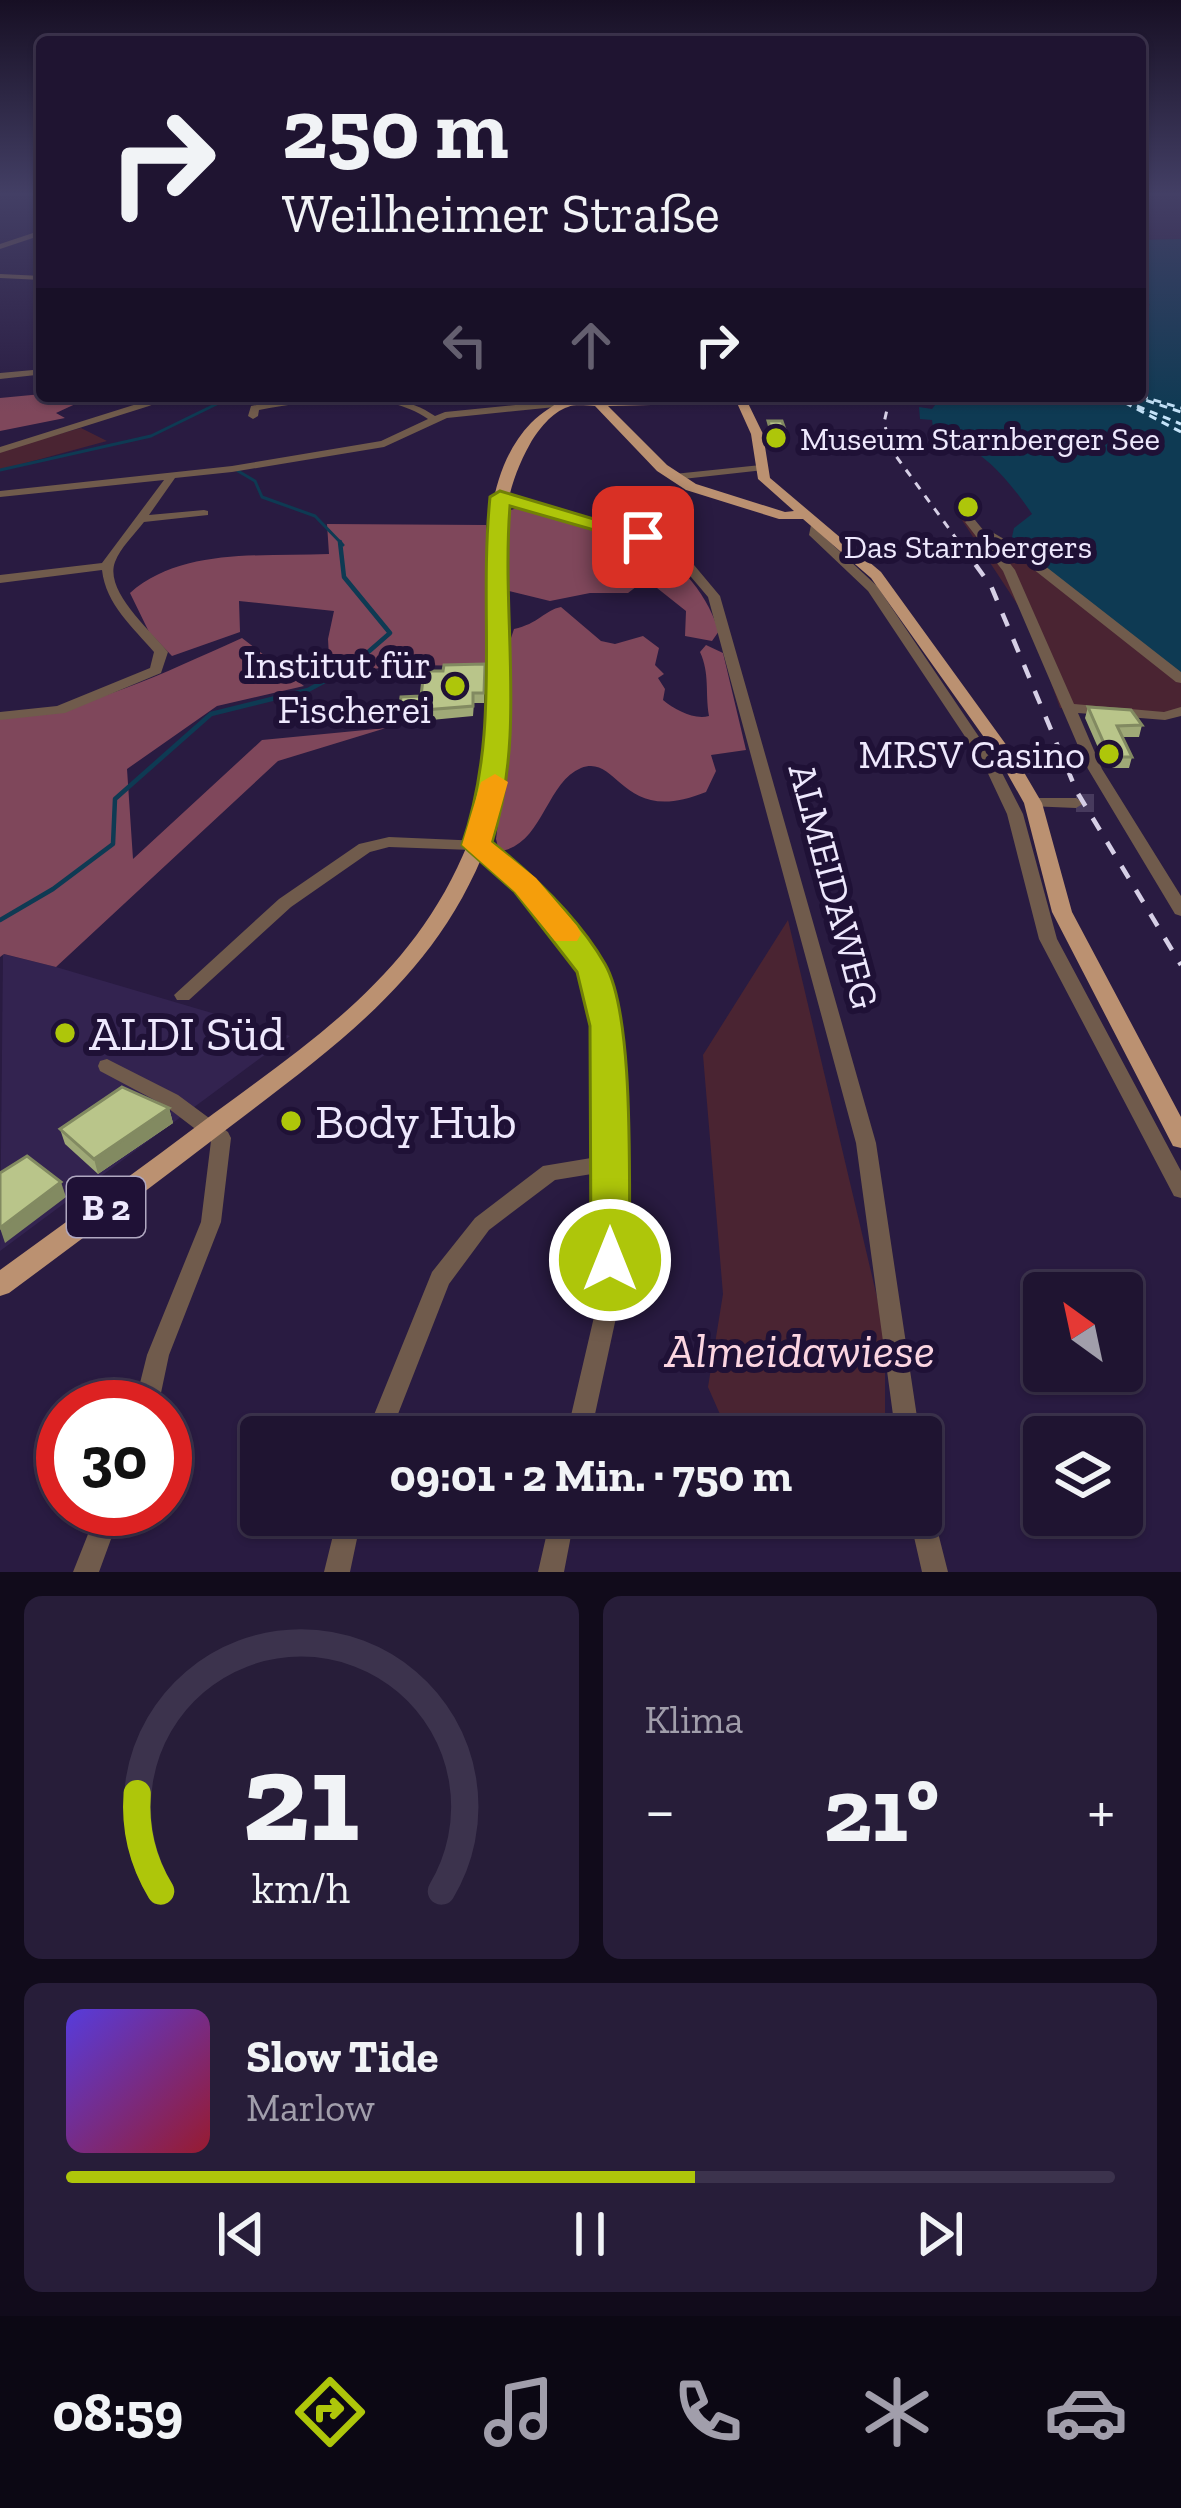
<!DOCTYPE html>
<html lang="de">
<head>
<meta charset="utf-8">
<style>
  :root { --surface:#1f1431; --page:#271d39; --text:#f1f3f6; --muted:#a19eab; --line:#3c334d; --accent:#aec60a }
  body { margin:0; font-family:"Zilla Slab",serif; background:var(--page); color:var(--text); height:100vh; display:flex; flex-direction:column; font-size:45px; white-space:nowrap }
  * { box-sizing:border-box; margin:0 }
  p { font-size:39px; color:var(--muted) }
  .icon { flex:none; width:66px; height:66px; fill:none; stroke:currentColor; stroke-width:2; stroke-linecap:round; stroke-linejoin:round }
  .map { position:relative; height:1572px; overflow:hidden }
  .drawer { display:flex; flex-direction:column; gap:24px; padding:24px; background:#110b1b; flex:1 }
  .drawer>* { flex:none }
  .hud { position:absolute; left:36px; top:36px; width:1110px; height:366px; border-radius:12px; box-shadow:0 3px 9px #0004,0 0 0 3px var(--line); background:#1f1431; color:var(--text); overflow:hidden }
  .needle { width:78px; rotate:327deg }
  .controls { position:absolute; left:1023px; top:1272px; display:grid; gap:24px }
  .controls a { display:grid; place-items:center; width:120px; height:120px; border-radius:12px; background:var(--surface); box-shadow:0 3px 9px #0004,0 0 0 3px var(--line); font-size:60px }
  .speed { position:absolute; left:36px; top:1380px; display:flex; gap:24px; font-size:60px; font-weight:700; text-align:center }
  .speed>* { display:grid; place-content:center; width:156px; height:156px; border-radius:50%; background:var(--surface); box-shadow:0 3px 9px #0004,0 0 0 3px var(--line); line-height:1 }
  .speed .limit { border:18px solid #d22; background:#fff; color:#111 }
  .pin { position:absolute; display:grid; place-items:center; width:102px; height:102px; color:#fff; margin:-51px; border-radius:24px; box-shadow:0 6px 18px #0006 }
  .me { position:absolute; width:132px; margin:-66px; rotate:0deg; stroke-linejoin:round; filter:drop-shadow(0 0 9px #0008) }
  .turn { display:flex; align-items:center; gap:42px; height:252px; padding:0 48px; font-size:54px }
  .turn .icon { width:156px; height:156px; stroke-width:2.5 }
  .turn b { display:block; font-size:84px; line-height:102px }
  .lanes { display:flex; align-items:center; height:114px; padding:0 48px; background:#0003; justify-content:center; gap:60px; direction:ltr }
  .lanes .off { opacity:.35 }
  .big { font-size:90px; font-weight:700; line-height:1.1 }
  .drawer .widget { flex:1; display:flex; flex-direction:column; justify-content:center; gap:18px; min-width:0; padding:0 42px; border-radius:18px; background:var(--page) }
  .drawer .dial { align-items:center; gap:0 }
  .dial svg { height:312px; overflow:visible; fill:none; stroke:var(--line); stroke-width:7; stroke-linecap:round; text-anchor:middle }
  .dial text { fill:var(--text); stroke:none }
  .song { display:flex; align-items:center; gap:36px }
  .cover { width:144px; height:144px; border-radius:18px; background:linear-gradient(135deg,hsl(250 70% 55%),hsl(350 70% 35%)) }
  .played { height:12px; border-radius:6px; background:linear-gradient(90deg,var(--accent) 60%,var(--line) 60%) }
  .keys { display:flex; justify-content:space-around; direction:ltr }
  .heat { display:flex; justify-content:space-between; align-items:center; font-size:66px; direction:ltr }
  .drawer .tiles { flex:1; display:grid; gap:24px; grid-template-columns:1fr 1fr }
  .widget:last-child { grid-column:span 2 }
  .trip { position:absolute; left:240px; top:1416px; width:702px; height:120px; border-radius:12px; background:var(--surface); box-shadow:0 3px 9px #0004,0 0 0 3px var(--line); font-weight:700; line-height:120px; text-align:center }
  .dock { display:flex; height:192px; justify-content:space-around; align-items:center; background:#0c0814; color:var(--muted) }
  .dock .icon { width:84px; height:84px }
  .dock .current { color:var(--accent) }
  .dock b { font-size:54px; color:var(--text) }
  .map>svg:first-child { display:block }
  .built { fill:#332350 }
  .green { fill:#4a2432 }
  .forest { fill:#7f475b }
  .water { fill:#0e3a53 }
  .lines { fill:none; stroke-linecap:round; stroke-linejoin:round }
  .stream-far1 { stroke:#0e3a53; stroke-width:3 }
  .stream { stroke:#0e3a53; stroke-width:4.5 }
  .ferry { stroke:#c4e3f9; stroke-width:3; stroke-dasharray:8 6; stroke-linecap:butt }
  .minor-tunnel { stroke:#473a5d; stroke-width:18; stroke-dasharray:18 9; stroke-linecap:butt }
  .minor { fill:#705b4c; fill-rule:evenodd }
  .major { fill:#bb9171; fill-rule:evenodd }
  .rail-far1 { stroke:#d6cfe6; stroke-width:3; stroke-dasharray:8 8; stroke-linecap:butt }
  .rail { stroke:#d6cfe6; stroke-width:4.5; stroke-dasharray:14 14; stroke-linecap:butt }
  .wall { fill:#9fa977 }
  .shaded-wall { fill:#828a61 }
  .building { fill:#b9c58a; stroke:#828a61; stroke-width:3 }
  .route { fill:#aec60a; stroke:#718106; stroke-width:3 }
  .slow { fill:#f59e0b }
  .poi-dot { fill:#aec60a; stroke:#1f1136; stroke-width:4.5 }
  .labels { text-anchor:middle; dominant-baseline:central; stroke-width:12; stroke-linejoin:round; paint-order:stroke }
  .far-poi-label { font-size:33px; fill:#eee8fd; stroke:#1f1136; text-anchor:start }
  .shield { fill:#1f1136; stroke:#b0a8c1; stroke-width:3 }
  .shield-label { font-size:36px; font-weight:bold; fill:#eee8fd }
  .poi-label { font-size:39px; fill:#eee8fd; stroke:#1f1136; text-anchor:end }
  .street-label { font-size:39px; fill:#eee8fd; stroke:#1f1136 }
  .near-poi-label { font-size:48px; fill:#eee8fd; stroke:#1f1136; text-anchor:start }
  .near-park-label { font-size:48px; font-style:italic; fill:#fbd5e1; stroke:#1f1136 }
</style>
</head>
<body>
<div class="map">
<svg width="1181" height="1572" viewBox="0 0 1181 1572">
  <rect width="100%" height="100%" fill="#291b41"/>
  <path class="built" d="M3,954L56,967L290,1036L0,1251Z"/>
  <path class="green" d="M81,428L107,441L0,470V450Z
    M958,514L1019,551L1181,677V714L1165,717L1060,708L1031,625Z
    M788,920L885,1331V1437H730L708,1387L723,1294L703,1055Z"/>
  <path class="forest" d="M42,394L84,400L56,413L65,418L0,431V398Z
    M523,506C607,529 687,538 719,631L712,641L685,636L686,611L652,584L659,574L641,573L645,580L628,593H590L550,601L501,589L498,562L505,512Z
    M327,524L486,525L491,666L402,665L330,675L328,639L334,611L239,601L240,632L172,656L149,632L130,593C182,547 263,557 329,554Z
    M561,607L601,641L615,644L643,636L659,648L655,665L664,674L658,678L665,689L663,700C675,710 694,720 709,716C705,692 710,674 700,652L706,645L723,653L746,750L711,755L716,771L706,792C621,827 619,753 581,768C546,782 542,847 499,851L496,839L510,726V641L514,629C538,624 545,610 561,607Z
    M242,638L304,686L217,706L127,769L133,859L262,740L386,728L278,761L56,967L4,954L0,957V718C92,709 159,675 242,638Z"/>
  <path class="water" d="M1181,239V676L1029,558L1012,537L1014,528L1032,514C1010,481 975,439 934,435L932,420L920,419L919,407L932,409L942,396H1140V309L1150,305L1140,294V252L1145,248L1140,240Z"/>
  <g class="lines">
    <path class="stream-far1" d="M0,470L151,436L233,396
      M238,471L255,481L262,497L315,516L343,545"/>
    <path class="stream" d="M0,920L53,889L113,844L115,799L211,714L308,690L351,667L390,633L344,577L340,542"/>
    <path class="ferry" d="M1112,396L1181,432
      M1133,396L1181,412
      M1140,396L1181,408
      M1137,406L1181,424"/>
    <path class="minor-tunnel" d="M1076,803H1098"/>
    <path class="minor" d="M42,230V235L0,249V244Z
      M0,274L42,276V280L0,278Z
      M33,370L36,371V375L0,379V373Z
      M138,396H144L148,400L160,396H174L149,406L0,453V447L140,403L136,398Z
      M307,396C350,396 398,390 435,416L445,412L565,400L570,403L565,406L447,418L384,447L232,472L175,478L149,515L204,510L208,511V515L144,522C135,534 120,548 115,562C104,591 151,631 168,652L161,673L65,713L0,720V712L57,706L150,668L154,652C133,627 106,605 102,570L0,583V575L102,563L164,480L0,497V491L232,466L381,441L428,419C382,387 310,401 259,410L258,416L253,419L248,416L251,406Z
      M732,396H754C749,401 737,401 732,396Z
      M775,396H843L838,399H780Z
      M761,465L766,468L765,470L674,480L669,477L674,474Z
      M501,494L647,535L694,565L720,596L876,1143L920,1437H896L856,1143L708,597L686,571L639,539L497,499L495,497Z
      M971,519L975,520L984,531L992,532L1031,555L1181,672V683L1176,682L1023,561L993,542L1015,570L1074,704L1164,712L1181,707V716L1165,720L1078,713L1102,769L1181,896V916L1175,914L1088,769L1003,571L965,522Z
      M817,522L823,525L821,534L877,586L998,765L1023,814L1057,939L1181,1171V1198L1174,1196L1039,939L1007,814L984,765L868,591L809,535L811,525Z
      M1033,798H1076L1084,803L1076,808L1028,806L1025,803Z
      M389,837L482,841L532,881L601,969L616,1026V1152L623,1216L619,1304L590,1437H566L597,1304L603,1216L598,1173L555,1180L489,1230L449,1284L389,1437H365L432,1272L475,1218L543,1166L597,1157L598,1026L584,971L520,889L472,850L389,847L370,852L291,907L189,1000H177L174,995L279,899L359,844Z
      M107,1059L178,1095L228,1132L231,1138L221,1222L169,1355L158,1407H134L147,1355L201,1222L211,1141L164,1105L100,1071L98,1066L100,1061Z
      M921,1501L930,1504L933,1513L948,1572H922L909,1515H921Z
      M98,1509H122L99,1572H73Z
      M338,1515H362L350,1572H324Z
      M551,1515H575L564,1572H538Z"/>
    <path class="major" d="M568,396H582L579,399L745,397L763,434L770,478L881,572L1015,757L1042,803L1072,912L1181,1117V1148L1173,1146L1052,912L1024,803L998,757L871,578L803,519H779L686,490L657,471L595,406C588,406 575,404 568,407C552,412 538,430 530,444C485,523 505,615 508,702C509,745 506,787 493,828C444,971 342,1041 227,1129C155,1184 82,1239 9,1293L0,1296V1270C71,1218 143,1167 213,1114C316,1038 410,976 463,855C478,822 488,787 490,750C498,655 459,497 531,423C542,412 556,404 568,396ZM737,403L751,434L758,479L794,511L785,512L696,484L667,465L608,406Z"/>
    <path class="rail-far1" d="M890,396L884,423L893,452L961,545"/>
    <path class="rail" d="M959,542L991,586L1077,792L1181,965"/>
  </g>
  <path class="wall" d="M768,421L787,435L786,446H772L768,432Z
    M485,674L484,703H474L473,716L400,723L399,712Z
    M1088,707L1142,725L1139,737H1122L1132,757L1129,768H1107L1085,718Z
    M169,1108L173,1123L98,1174L65,1144L60,1129Z"/>
  <path class="shaded-wall" d="M169,1108L173,1123L98,1174L94,1159Z
    M61,1182L66,1197L5,1243L0,1228Z"/>
  <path class="building" d="M768,421H782L787,435H772Z
    M485,664L484,693H473V706L399,712L401,697L421,696L424,671H443L444,665Z
    M1088,707L1131,710L1142,725L1117,726L1132,757H1110Z
    M122,1087L169,1108L94,1159L60,1129Z
    M27,1156L61,1182L0,1228V1173Z"/>
  <linearGradient id="sky" x2="0" y2="1"><stop stop-color="#170f24"/><stop offset="0.47" stop-color="#433f65"/><stop offset="1" stop-color="#433f65" stop-opacity="0"/></linearGradient>
  <rect width="1181" height="413" fill="url(#sky)"/>
  <path class="route" d="M500,491L654,537L643,544L510,506C501,620 527,732 492,842C534,876 578,917 605,964C636,1018 628,1192 630,1260L624,1272L610,1277L597,1272L591,1260L590,1026L577,972L515,892L462,845C502,728 478,618 490,497Z"/>
  <path class="slow" d="M495,774L508,782L491,842L536,878L577,926L581,934L577,941H555L515,892L462,845L481,782Z"/>
  <g class="poi-dot">
    <circle cx="776" cy="438" r="12"/>
    <circle cx="968" cy="507" r="12"/>
    <circle cx="455" cy="686" r="12"/>
    <circle cx="1109" cy="754" r="12"/>
    <circle cx="65" cy="1033" r="12"/>
    <circle cx="291" cy="1121" r="12"/>
  </g>
  <g class="labels">
    <g class="far-poi-label">
      <text x="800" y="438">Museum Starnberger See</text>
      <text x="968" y="546" text-anchor="middle">Das Starnbergers</text>
    </g>
    <rect class="shield" x="67" y="1177" width="78" height="60" rx="9"/>
    <g class="shield-label">
      <text x="106" y="1207">B 2</text>
    </g>
    <g class="poi-label">
      <text x="431" y="664">Institut für<tspan x="431" dy="45">Fischerei</tspan></text>
      <text x="1085" y="754">MRSV Casino</text>
    </g>
    <g class="street-label">
      <text transform="translate(834 886) rotate(75)">ALMEIDAWEG</text>
    </g>
    <g class="near-poi-label">
      <text x="89" y="1033">ALDI Süd</text>
      <text x="315" y="1121">Body Hub</text>
    </g>
    <g class="near-park-label">
      <text x="800" y="1350">Almeidawiese</text>
    </g>
  </g>
</svg>
<div class="controls">
<a><svg class="needle" viewBox="-14 -14 28 28"><path d="M0-13l5 13h-10z" fill="#e53935"/><path d="M0 13l5-13h-10z" fill="#a19eab"/></svg></a>
<a><svg class="icon" aria-label="layers" viewBox="0 0 24 24"><path d="M12 4l9 5-9 5-9-5zM3 14l9 5 9-5"/></svg></a>
</div>
<div class="speed"><div class="limit">30</div></div>
<div class="pin" style="left:643px;top:537px;background:#d93025"><svg class="icon" aria-label="arrive" viewBox="0 0 24 24"><path d="M6 21V4h12l-3 4 3 4H6"/></svg></div>
<svg class="me" style="left:610px;top:1260px" viewBox="-20 -20 40 40"><circle r="17" fill="#aec60a" stroke="#fff" stroke-width="3"/><path d="M0-11L8 9 0 5-8 9z" fill="#fff"/></svg>
<div class="trip">09:01 · 2 Min. · 750 m</div>
<div class="hud">
<div class="turn"><svg class="icon" aria-label="right" viewBox="0 0 24 24"><path d="M7 20v-9h11M14 6l5 5-5 5"/></svg><div><b>250 m</b>Weilheimer Straße</div></div>
<div class="lanes"><svg class="icon off" aria-label="left" viewBox="0 0 24 24"><path d="M17 20v-9H6M10 6l-5 5 5 5"/></svg><svg class="icon off" aria-label="ahead" viewBox="0 0 24 24"><path d="M12 20V5M6 11l6-6 6 6"/></svg><svg class="icon" aria-label="right" viewBox="0 0 24 24"><path d="M7 20v-9h11M14 6l5 5-5 5"/></svg></div>
</div>
</div>
<section class="drawer">
<div class="tiles">
<div class="widget dial"><svg viewBox="0 0 100 80">
<path d="M14 69A42 42 0 1 1 86 69"/>
<path d="M14 69A42 42 0 0 1 8 44" stroke="#aec60a"/>
<text x="50" y="56" font-size="32" font-weight="700">21</text>
<text x="50" y="72" font-size="11">km/h</text>
</svg></div>
<div class="widget"><p>Klima</p>
<div class="heat"><a>−</a><b class="big">21°</b><a>+</a></div>
</div>
<div class="widget">
<div class="song"><i class="cover"></i><div><b>Slow Tide</b><p>Marlow</p></div></div>
<div class="played"></div>
<div class="keys"><svg class="icon" aria-label="previous" viewBox="0 0 24 24"><path d="M18 5L8 12l10 7zM5 5v14"/></svg><svg class="icon" aria-label="pause" viewBox="0 0 24 24"><path d="M8 5v14M16 5v14"/></svg><svg class="icon" aria-label="next" viewBox="0 0 24 24"><path d="M6 5l10 7-10 7zM19 5v14"/></svg></div>
</div>
</div>
</section>
<nav class="dock">
<b>08:59</b>
<svg class="icon current" aria-label="directions" viewBox="0 0 24 24"><path d="M12 3l9 9-9 9-9-9zM9 14v-3h6M13 9l2 2-2 2"/></svg>
<svg class="icon" aria-label="music" viewBox="0 0 24 24"><path d="M9 18V5l10-2v13"/><circle cx="6" cy="18" r="3"/><circle cx="16" cy="16" r="3"/></svg>
<svg class="icon" aria-label="phone" viewBox="0 0 24 24"><path d="M5 4h4l2 5-3 2q2 4 5 5l2-3 5 2v4C11 20 4 13 5 4z"/></svg>
<svg class="icon" aria-label="climate" viewBox="0 0 24 24"><path d="M12 3v18M4 7l16 10M4 17L20 7"/></svg>
<svg class="icon" aria-label="car" viewBox="0 0 24 24"><path d="M5 17H2v-5l4-1 3-4h7l3 4 3 1v5h-3M9 17h6M6 11h13"/><circle cx="7" cy="17" r="2"/><circle cx="17" cy="17" r="2"/></svg>
</nav>
</body>
</html>
